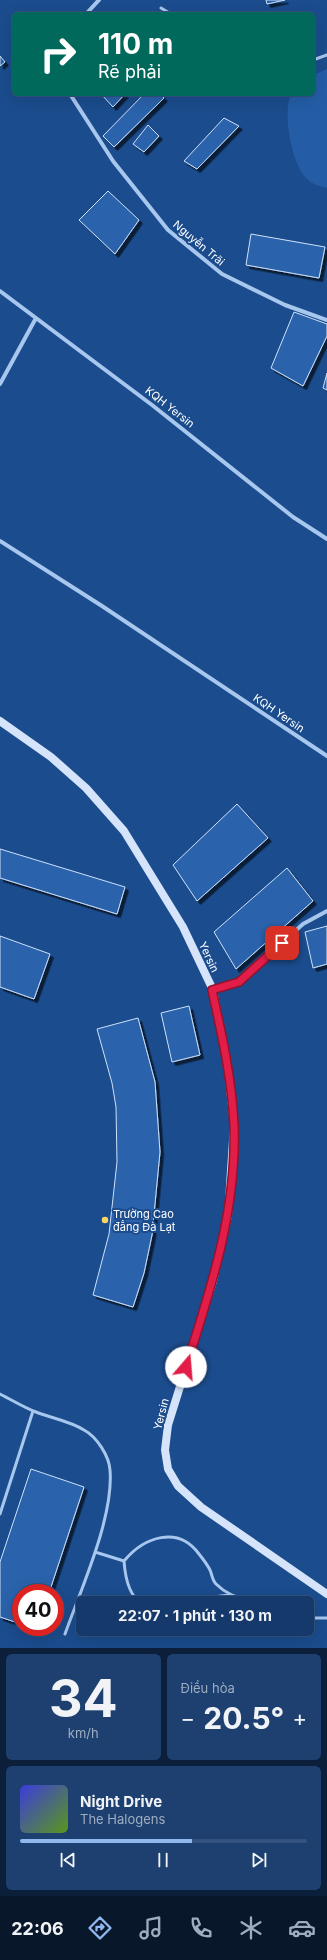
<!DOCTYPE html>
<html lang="vi">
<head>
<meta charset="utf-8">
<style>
  :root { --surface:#14396a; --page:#1d4070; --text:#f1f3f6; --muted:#9dacc1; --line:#33537e; --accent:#90b9f0 }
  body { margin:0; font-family:Inter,sans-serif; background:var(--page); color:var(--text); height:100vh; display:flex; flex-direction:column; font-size:15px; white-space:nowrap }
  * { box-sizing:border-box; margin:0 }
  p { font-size:13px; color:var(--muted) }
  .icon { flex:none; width:22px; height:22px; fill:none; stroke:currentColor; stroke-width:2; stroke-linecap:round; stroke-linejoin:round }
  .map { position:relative; height:1648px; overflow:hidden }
  .panel { display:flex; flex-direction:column; gap:6px; padding:6px; background:#0b1f3a; flex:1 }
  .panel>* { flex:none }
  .banner { position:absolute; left:12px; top:12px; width:303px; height:84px; border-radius:6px; box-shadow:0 4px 16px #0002,0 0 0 1px var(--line); background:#00695c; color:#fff; overflow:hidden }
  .speed { position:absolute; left:12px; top:1584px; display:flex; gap:8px; font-size:20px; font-weight:700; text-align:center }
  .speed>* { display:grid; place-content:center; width:52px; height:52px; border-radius:50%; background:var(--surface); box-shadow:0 4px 16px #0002,0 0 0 1px var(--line); line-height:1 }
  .speed .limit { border:6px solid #d22; background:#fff; color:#111 }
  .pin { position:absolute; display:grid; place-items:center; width:34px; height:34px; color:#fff; margin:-17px; border-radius:8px; box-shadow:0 2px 6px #0006 }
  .me { position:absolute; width:44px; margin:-22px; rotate:18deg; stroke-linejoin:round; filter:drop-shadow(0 0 3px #0008) }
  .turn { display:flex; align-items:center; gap:14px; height:84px; padding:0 20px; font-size:18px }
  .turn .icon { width:52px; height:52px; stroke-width:2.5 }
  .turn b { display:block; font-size:28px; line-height:34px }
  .big { font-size:30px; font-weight:700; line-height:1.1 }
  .panel .widget { flex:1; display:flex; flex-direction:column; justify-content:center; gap:6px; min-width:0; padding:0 14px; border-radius:6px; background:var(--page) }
  .panel .dial { align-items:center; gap:0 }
  .dial b { font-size:52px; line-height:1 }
  .song { display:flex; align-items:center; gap:12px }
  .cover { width:48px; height:48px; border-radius:6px; background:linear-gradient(135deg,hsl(240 70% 55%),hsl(90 70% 35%)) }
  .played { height:4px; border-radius:2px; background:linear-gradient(90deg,var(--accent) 60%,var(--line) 60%) }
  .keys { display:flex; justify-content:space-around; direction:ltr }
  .heat { display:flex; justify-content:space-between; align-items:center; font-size:22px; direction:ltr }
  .panel .tiles { flex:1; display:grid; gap:6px; grid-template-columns:1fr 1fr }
  .widget:last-child { grid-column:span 2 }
  .trip { position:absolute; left:76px; top:1596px; width:238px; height:40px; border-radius:6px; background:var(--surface); box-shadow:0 4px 16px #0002,0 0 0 1px var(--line); font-weight:700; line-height:40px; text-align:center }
  .tabs { display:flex; height:64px; justify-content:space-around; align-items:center; background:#08172a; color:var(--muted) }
  .tabs .icon { width:28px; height:28px }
  .tabs .selected { color:var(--accent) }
  .tabs b { font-size:18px; color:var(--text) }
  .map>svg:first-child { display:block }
  .green { fill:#245da6 }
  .building { fill:#2a62ab; stroke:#cee1fa; filter:url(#shadow) }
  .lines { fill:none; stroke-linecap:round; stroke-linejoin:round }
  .lane { stroke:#a8c7ee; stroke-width:3 }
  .street { stroke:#a8c7ee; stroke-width:4 }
  .secondary { stroke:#d5e4fa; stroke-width:8 }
  .route-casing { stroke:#92132f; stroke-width:10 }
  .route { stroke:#e11d48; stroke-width:7 }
  .poi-dot { fill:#fed465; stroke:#1b4c8d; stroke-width:1.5 }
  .labels { text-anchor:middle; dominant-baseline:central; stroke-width:4; stroke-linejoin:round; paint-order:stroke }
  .street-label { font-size:11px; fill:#fff; stroke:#1b4c8d }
  .poi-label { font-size:11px; fill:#fff; stroke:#1b4c8d; text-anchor:start }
</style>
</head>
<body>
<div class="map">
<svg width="327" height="1648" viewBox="0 0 327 1648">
  <defs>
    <filter id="shadow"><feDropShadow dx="3.5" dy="3.5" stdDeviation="0" flood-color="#0009"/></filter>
  </defs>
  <rect width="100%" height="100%" fill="#1b4c8d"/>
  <path class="green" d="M327,69V188C321,187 312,184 307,179C292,166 282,112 291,94H313V75Z"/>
  <path class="building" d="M266,0H285L267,4Z
    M0,56L5,62L0,66Z
    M101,94H125L113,107Z
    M144,94H160L164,98L114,147L103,136Z
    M224,118L239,126L197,169L184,161Z
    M148,125L159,136L144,152L133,144Z
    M108,191L139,220L115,254L79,220Z
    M251,234L325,247L319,278L246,265Z
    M294,312L327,324V336L303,386L271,368Z
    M327,373V390L323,388Z
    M237,804L268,838L197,901L173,865Z
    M0,849L125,887L117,914L0,878Z
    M287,868L313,901L236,969L214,932Z
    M327,926V964L313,968L305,932Z
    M0,936L50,954L34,999L0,987Z
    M189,1006L200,1055L172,1062L161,1013Z
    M138,1018L155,1082L160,1152L152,1235L144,1273L133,1307L93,1295L109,1234L117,1162L116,1107L112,1083L97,1029Z
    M31,1469L84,1487L49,1593H21V1624L0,1617V1562Z"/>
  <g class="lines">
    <path class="lane" d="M161,8L171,14
      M313,60L327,55
      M0,1394C12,1400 23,1407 36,1412C51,1418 70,1421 84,1430C97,1437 109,1456 110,1470C114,1517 81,1589 65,1634
      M0,1514L33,1411
      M95,1552L124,1561
      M142,1603C128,1596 125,1575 124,1561C144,1537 178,1525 199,1554C203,1559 207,1564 210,1570C212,1574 212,1580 216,1584C227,1595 239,1598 254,1603
      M197,1603L206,1598L229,1595
      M307,1618H327"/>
    <path class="street" d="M86,14L99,0
      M70,94L113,161L168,230L222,274L285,305L327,320
      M0,291L152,405L293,517L327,539
      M0,384L36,318
      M0,541L102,606L327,756
      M213,990L239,982L303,924L327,911"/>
    <path class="secondary" d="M0,721L51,757L86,788L124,831L183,927L213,990L228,1069L234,1125L228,1216L213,1281L168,1425L165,1450L168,1469L178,1486L201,1507L327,1594"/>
  </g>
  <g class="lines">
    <g class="route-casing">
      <path id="route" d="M186,1367C211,1288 237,1210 234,1125C232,1080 222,1035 212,990L239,982L282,943"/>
    </g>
    <use href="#route" class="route"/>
  </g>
  <circle class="poi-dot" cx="105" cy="1220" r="4"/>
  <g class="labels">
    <g class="street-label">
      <text transform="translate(199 243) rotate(40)">Nguyễn Trãi</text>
      <text transform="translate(170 407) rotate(38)">KQH Yersin</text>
      <text transform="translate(279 713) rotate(34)">KQH Yersin</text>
      <text transform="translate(209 957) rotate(65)">Yersin</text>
      <text transform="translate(161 1414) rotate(-76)">Yersin</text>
    </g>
    <g class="poi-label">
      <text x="113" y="1214">Trường Cao<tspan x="113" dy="13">đẳng Đà Lạt</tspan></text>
    </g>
  </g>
</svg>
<div class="speed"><div class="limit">40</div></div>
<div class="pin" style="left:282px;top:943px;background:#d93025"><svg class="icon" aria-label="arrive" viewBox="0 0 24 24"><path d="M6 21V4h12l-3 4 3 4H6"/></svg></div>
<svg class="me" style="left:186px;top:1367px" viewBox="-20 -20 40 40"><circle r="19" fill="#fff"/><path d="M0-13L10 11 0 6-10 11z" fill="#e11d48"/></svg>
<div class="trip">22:07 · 1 phút · 130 m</div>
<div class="banner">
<div class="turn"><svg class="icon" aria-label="right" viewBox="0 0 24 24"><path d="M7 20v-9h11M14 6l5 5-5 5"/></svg><div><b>110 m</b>Rẽ phải</div></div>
</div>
</div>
<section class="panel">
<div class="tiles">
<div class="widget dial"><b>34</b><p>km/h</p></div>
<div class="widget"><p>Điều hòa</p>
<div class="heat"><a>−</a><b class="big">20.5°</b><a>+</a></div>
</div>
<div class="widget">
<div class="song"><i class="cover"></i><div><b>Night Drive</b><p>The Halogens</p></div></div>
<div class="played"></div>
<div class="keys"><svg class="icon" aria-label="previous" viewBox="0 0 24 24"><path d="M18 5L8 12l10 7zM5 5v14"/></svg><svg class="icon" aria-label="pause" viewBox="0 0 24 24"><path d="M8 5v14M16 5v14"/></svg><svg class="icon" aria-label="next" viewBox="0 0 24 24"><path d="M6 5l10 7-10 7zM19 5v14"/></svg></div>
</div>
</div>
</section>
<nav class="tabs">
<b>22:06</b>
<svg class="icon selected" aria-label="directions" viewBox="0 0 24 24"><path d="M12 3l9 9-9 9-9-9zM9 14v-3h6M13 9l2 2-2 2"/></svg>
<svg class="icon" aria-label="music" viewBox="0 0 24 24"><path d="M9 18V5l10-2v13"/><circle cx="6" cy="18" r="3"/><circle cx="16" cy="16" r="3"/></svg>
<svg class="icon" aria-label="phone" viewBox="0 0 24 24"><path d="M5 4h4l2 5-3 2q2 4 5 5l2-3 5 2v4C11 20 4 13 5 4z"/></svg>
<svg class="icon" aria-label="climate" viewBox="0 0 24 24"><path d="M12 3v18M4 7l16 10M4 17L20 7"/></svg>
<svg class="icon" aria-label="car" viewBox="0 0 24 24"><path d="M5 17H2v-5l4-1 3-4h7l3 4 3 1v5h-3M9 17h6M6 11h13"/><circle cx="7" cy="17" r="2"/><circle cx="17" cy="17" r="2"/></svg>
</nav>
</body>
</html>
